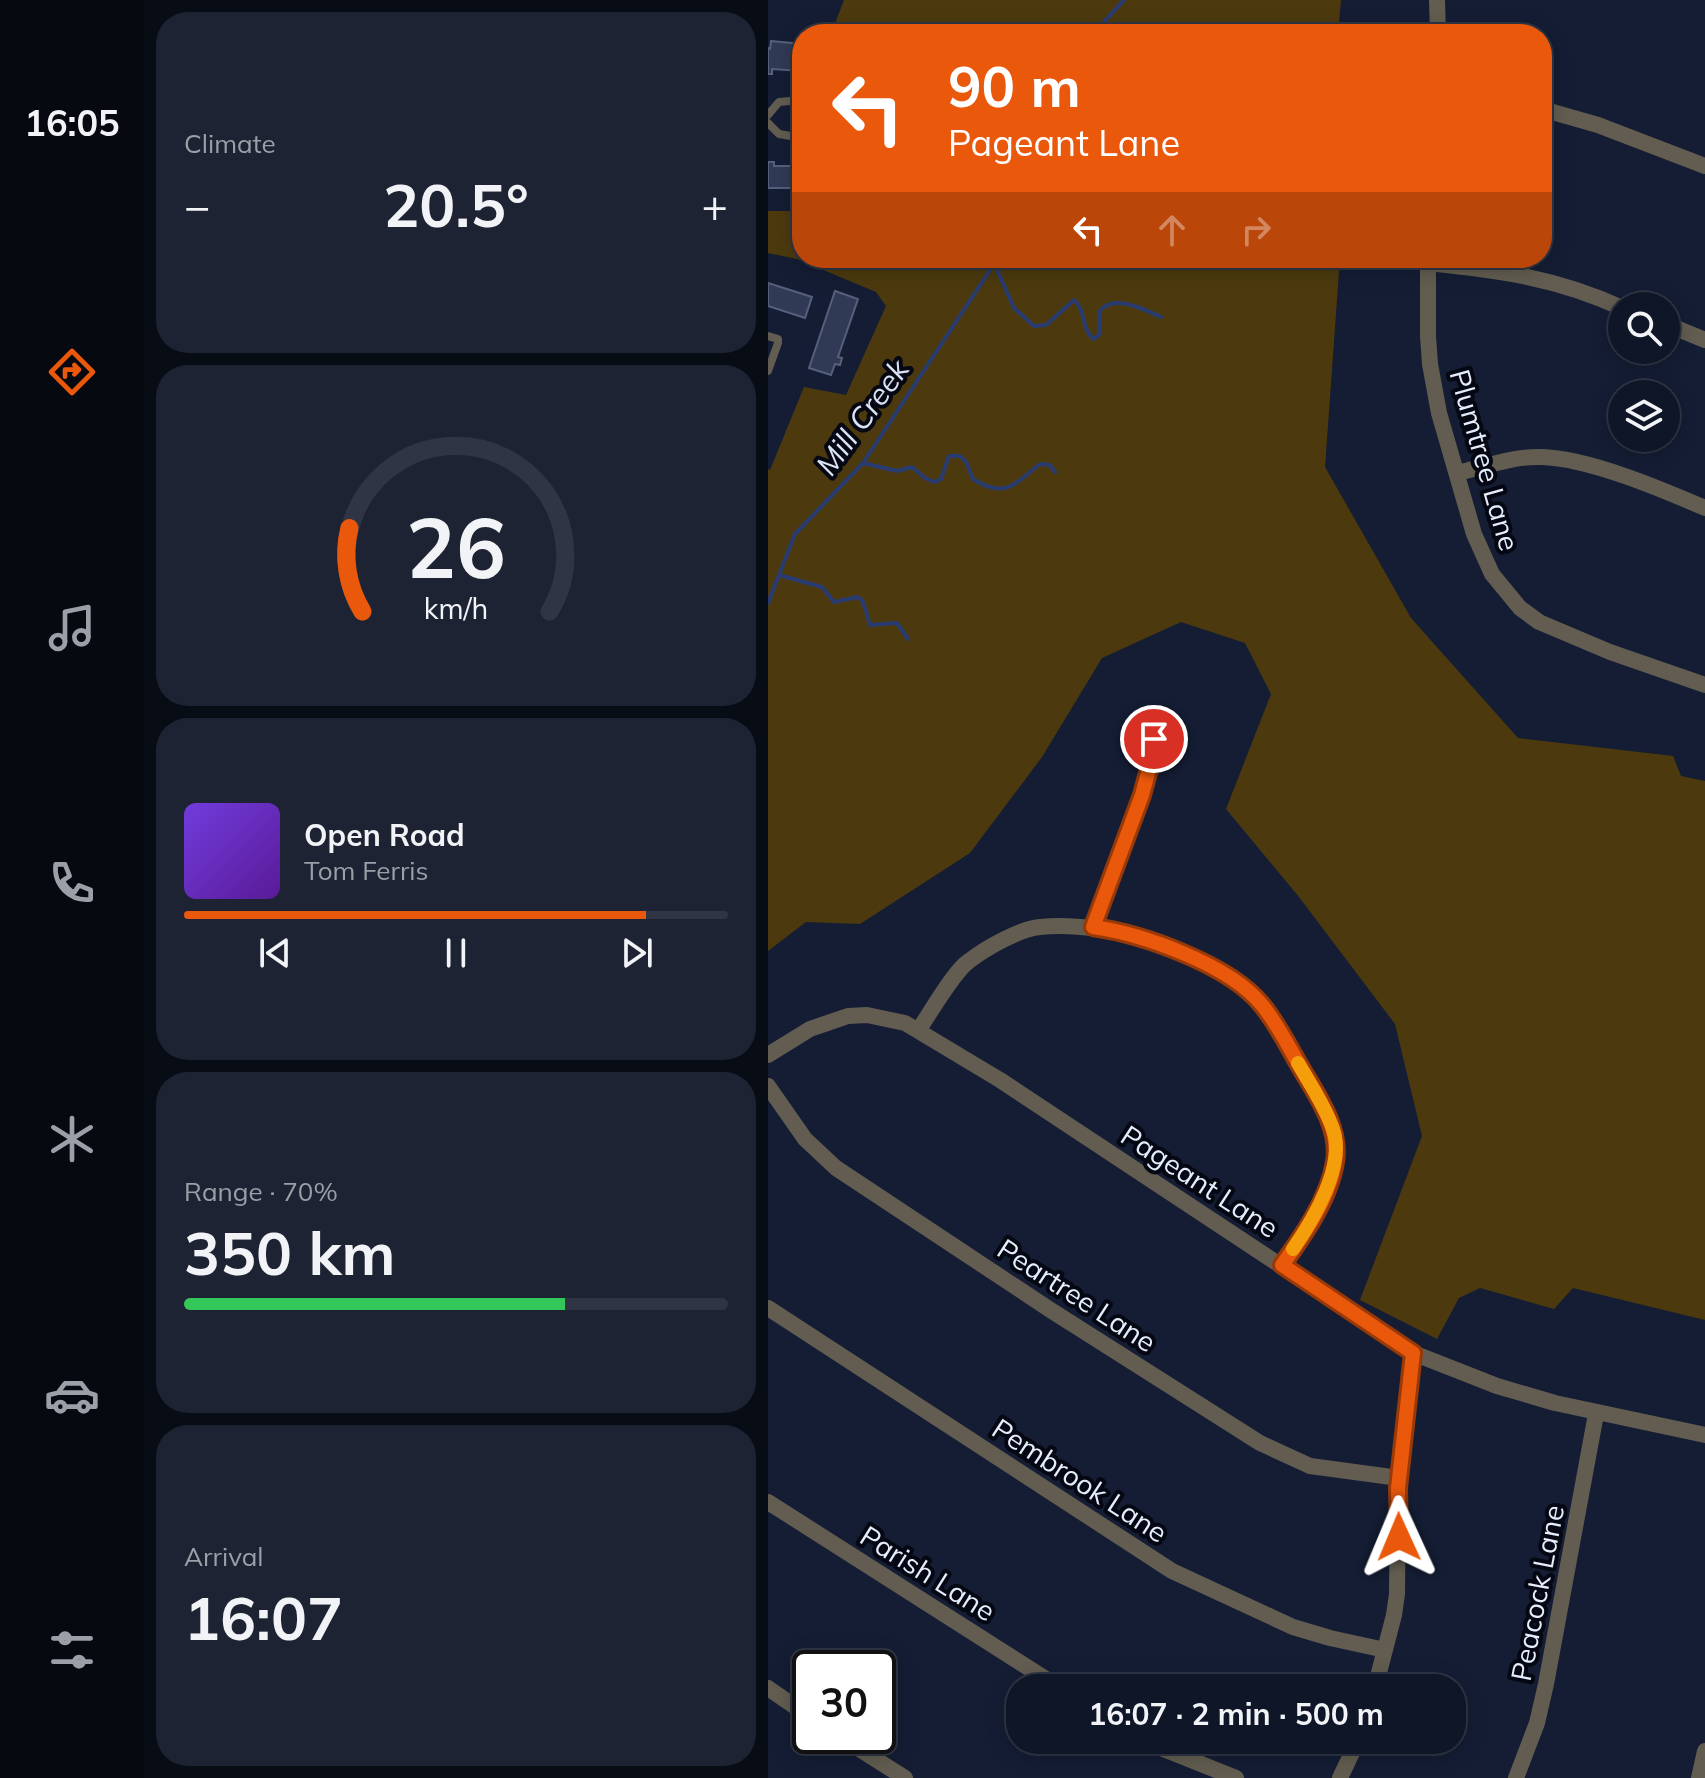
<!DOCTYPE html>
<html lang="en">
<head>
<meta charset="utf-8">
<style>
  :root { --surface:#0f1627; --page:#1d2333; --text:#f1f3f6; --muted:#9b9fa7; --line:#2f3544; --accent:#ea580c }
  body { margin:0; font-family:Mulish,sans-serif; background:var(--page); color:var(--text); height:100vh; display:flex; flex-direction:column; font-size:30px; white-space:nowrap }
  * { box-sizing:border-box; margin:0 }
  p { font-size:26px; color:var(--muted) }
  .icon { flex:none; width:44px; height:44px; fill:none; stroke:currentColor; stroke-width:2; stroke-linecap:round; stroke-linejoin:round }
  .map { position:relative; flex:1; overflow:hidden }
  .sheet { display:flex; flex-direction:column; gap:12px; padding:12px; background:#080c15; width:624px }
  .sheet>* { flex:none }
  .top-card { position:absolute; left:24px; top:24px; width:760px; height:244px; border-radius:32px; box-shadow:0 4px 20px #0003,0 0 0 2px var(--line); background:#ea580c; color:#fff; overflow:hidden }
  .fabs { position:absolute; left:840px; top:292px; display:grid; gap:16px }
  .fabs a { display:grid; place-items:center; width:72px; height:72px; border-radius:50%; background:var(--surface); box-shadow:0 4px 20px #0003,0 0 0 2px var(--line); font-size:40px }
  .speed { position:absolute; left:24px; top:1650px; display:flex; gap:16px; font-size:40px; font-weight:700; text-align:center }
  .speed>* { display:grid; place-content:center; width:104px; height:104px; border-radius:50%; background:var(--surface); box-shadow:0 4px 20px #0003,0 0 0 2px var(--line); line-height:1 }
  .speed .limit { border:4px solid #111; border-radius:12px; background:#fff; color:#111 }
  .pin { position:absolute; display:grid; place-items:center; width:68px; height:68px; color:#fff; margin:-34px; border:4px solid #fff; border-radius:50%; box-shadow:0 2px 8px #0007 }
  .me { position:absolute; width:88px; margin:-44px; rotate:359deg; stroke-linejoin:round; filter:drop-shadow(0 0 6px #0008) }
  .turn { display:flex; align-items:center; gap:28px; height:168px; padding:0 24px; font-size:36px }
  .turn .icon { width:104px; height:104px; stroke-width:2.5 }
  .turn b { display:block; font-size:56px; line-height:68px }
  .lanes { display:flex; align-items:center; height:76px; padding:0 24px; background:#0003; justify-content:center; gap:40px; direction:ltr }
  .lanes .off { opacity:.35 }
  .big { font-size:60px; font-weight:700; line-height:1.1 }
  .sheet .card { flex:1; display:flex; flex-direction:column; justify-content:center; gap:12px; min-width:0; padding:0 28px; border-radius:32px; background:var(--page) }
  .sheet .dial { align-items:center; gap:0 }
  .dial svg { height:208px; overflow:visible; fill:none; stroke:var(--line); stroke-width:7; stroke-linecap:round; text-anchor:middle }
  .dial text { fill:var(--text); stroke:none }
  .song { display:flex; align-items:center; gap:24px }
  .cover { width:96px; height:96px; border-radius:12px; background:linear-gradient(135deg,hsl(260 70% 55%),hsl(270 70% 35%)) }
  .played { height:8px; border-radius:4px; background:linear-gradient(90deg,var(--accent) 85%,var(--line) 85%) }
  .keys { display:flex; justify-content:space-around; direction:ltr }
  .heat { display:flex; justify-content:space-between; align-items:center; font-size:44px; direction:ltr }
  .charge { height:12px; border-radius:6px; background:linear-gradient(90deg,#34c759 70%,var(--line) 0) }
  .trip { position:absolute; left:238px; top:1674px; width:460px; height:80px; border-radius:32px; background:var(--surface); box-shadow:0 4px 20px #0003,0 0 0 2px var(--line); font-weight:700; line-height:80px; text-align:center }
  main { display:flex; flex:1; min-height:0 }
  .dock { display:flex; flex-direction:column; width:144px; justify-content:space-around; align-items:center; background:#060910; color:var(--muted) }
  .dock .icon { width:56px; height:56px }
  .dock .current { color:var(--accent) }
  .dock b { font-size:36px; color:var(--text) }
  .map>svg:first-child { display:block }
  .green { fill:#4c3a0e }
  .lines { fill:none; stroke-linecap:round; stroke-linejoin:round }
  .stream { stroke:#293c72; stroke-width:4 }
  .building { fill:#303a54; stroke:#55607c; stroke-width:2 }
  .service { stroke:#625d50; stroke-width:8 }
  .minor { stroke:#625d50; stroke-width:16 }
  .route-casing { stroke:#983908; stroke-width:20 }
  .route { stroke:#ea580c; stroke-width:14 }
  .slow { stroke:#f59e0b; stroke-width:14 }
  .labels { text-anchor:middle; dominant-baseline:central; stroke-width:8; stroke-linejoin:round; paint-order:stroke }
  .street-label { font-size:28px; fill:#e6eefe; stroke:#050812 }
  .water-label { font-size:30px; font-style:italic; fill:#dce3f5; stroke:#050812 }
</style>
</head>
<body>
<main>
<nav class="dock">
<b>16:05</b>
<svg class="icon current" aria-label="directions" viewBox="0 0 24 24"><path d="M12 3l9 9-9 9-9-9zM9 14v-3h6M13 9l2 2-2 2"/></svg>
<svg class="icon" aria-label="music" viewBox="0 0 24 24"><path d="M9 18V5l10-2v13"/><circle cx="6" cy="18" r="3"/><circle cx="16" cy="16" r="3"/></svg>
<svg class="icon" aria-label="phone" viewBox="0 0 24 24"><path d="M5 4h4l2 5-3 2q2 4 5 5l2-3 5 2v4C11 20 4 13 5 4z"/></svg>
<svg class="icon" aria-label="climate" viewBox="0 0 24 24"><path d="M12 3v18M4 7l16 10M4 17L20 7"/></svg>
<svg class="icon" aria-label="car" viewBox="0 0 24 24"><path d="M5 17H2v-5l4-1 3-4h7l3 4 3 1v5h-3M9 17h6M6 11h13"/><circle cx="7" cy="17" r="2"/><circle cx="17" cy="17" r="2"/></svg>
<svg class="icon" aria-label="filters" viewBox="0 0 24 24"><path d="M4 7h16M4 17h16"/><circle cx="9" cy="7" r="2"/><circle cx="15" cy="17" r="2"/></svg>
</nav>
<section class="sheet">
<div class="card"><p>Climate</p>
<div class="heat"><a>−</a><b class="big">20.5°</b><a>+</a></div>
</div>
<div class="card dial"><svg viewBox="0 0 100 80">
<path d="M14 69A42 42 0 1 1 86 69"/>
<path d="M14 69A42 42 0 0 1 9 37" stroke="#ea580c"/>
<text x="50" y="56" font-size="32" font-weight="700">26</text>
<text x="50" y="72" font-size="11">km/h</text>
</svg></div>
<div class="card">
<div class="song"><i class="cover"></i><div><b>Open Road</b><p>Tom Ferris</p></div></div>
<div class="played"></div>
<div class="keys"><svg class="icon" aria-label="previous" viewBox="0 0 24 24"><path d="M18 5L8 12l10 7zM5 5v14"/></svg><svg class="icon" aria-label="pause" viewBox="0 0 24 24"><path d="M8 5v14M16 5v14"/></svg><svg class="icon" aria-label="next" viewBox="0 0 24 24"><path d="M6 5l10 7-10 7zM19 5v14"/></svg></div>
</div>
<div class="card"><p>Range · 70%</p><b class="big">350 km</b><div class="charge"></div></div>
<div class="card"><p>Arrival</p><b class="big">16:07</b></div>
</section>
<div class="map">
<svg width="937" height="1778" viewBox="0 0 937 1778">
  <rect width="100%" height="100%" fill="#141d34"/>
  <path class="green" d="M76,0H573L570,34H63Z
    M0,211H34V258H572L557,467L643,618L750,738L905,756L913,776L937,781V1320L805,1288L786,1309L712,1288L691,1298L669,1339L592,1300L654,1136L627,1024L531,897L458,809L503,694L477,643L413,622L334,658L274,757L202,853L92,924L38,922L0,951V469L2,470L36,387L78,395L118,306L108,292L29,259L0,253Z"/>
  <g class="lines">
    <path class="stream" d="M325,34L356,0
      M226,263L246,308L266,326L278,325L306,300C318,309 313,330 326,339L331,335V312C345,293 375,309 393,317
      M95,463L129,471L144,467L157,478L166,482L173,479L181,456H192L198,462L205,479C238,500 247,483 272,464L282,465L287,472
      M11,575L54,587L66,602L90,597L95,602L102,625L129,623L140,639
      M0,603L27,534L95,463L230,258"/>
  </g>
  <path class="building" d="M3,41L34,44V71L4,69V74H0V48L2,49Z
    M0,162H6V166H34V188H0Z
    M0,283L44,297L37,318L0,306Z
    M67,291L90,299L70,357L74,358L72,365L67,364L63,375L41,368Z"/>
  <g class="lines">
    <path class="service" d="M0,115L11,102L34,100
      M0,123L11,134L34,138
      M0,336L10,339V343L0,371"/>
    <path class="minor" d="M669,0L670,34
      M774,109L830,125L937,166
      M660,258V336L662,364L671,413L706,534L724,574L752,608L771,622L842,652L937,685
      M659,263C730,270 789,278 854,308
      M898,324L937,340
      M689,473C716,467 746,456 773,457C820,458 893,489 937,508
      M325,927L374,795L385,756L386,739
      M151,1029C163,1012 186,971 201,961C218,948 251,929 272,927C339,920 444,952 491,1001C509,1019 520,1046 533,1068C550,1096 573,1128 567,1163C560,1199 535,1235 514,1265
      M0,1055L42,1029L80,1016L99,1015L137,1023L232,1080L645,1353L729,1386L787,1403L937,1435
      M0,1086L37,1139L68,1168L284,1311L492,1443L542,1466L631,1478
      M0,1308L404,1571L525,1627L562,1638L617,1650
      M0,1502L292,1688
      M0,1688L42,1717
      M607,1688L626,1615L629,1594L630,1488L645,1353
      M71,1736L137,1778
      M373,1740L468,1778
      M572,1778L590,1740
      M748,1778L769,1723L778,1684L828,1414
      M931,1778L937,1751"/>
  </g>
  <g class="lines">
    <g class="route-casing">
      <path id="route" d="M386,739L387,747L374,795L325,927C375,934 462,965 494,1005C512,1027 524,1054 539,1078C554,1103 572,1132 567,1162C561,1199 535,1236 514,1265L645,1353L630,1488L631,1537"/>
    </g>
    <use href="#route" class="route"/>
    <path class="slow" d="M525,1249C545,1220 578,1165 565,1129C557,1106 542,1084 530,1063"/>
  </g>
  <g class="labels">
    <g class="street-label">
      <text transform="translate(717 460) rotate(74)">Plumtree Lane</text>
      <text transform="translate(432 1181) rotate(33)">Pageant Lane</text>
      <text transform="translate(309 1295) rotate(33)">Peartree Lane</text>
      <text transform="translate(312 1480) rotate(33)">Pembrook Lane</text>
      <text transform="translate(160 1573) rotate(32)">Parish Lane</text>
      <text transform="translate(769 1593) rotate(-79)">Peacock Lane</text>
    </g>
    <g class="water-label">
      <text transform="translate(94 417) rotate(-54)">Mill Creek</text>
    </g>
  </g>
</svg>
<div class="fabs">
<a><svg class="icon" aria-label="search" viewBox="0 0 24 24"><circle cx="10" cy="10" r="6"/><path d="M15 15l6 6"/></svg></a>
<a><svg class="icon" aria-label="layers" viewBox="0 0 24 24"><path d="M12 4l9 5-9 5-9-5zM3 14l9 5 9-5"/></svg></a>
</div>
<div class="speed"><div class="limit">30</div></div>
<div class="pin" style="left:386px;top:739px;background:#d93025"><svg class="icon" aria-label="arrive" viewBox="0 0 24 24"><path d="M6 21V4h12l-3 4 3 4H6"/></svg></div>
<svg class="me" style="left:631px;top:1537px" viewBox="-20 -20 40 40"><path d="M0-17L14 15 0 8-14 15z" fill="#ea580c" stroke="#fff" stroke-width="4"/></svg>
<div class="trip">16:07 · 2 min · 500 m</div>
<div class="top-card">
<div class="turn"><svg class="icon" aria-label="left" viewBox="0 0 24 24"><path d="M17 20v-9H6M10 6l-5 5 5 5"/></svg><div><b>90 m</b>Pageant Lane</div></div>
<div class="lanes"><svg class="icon" aria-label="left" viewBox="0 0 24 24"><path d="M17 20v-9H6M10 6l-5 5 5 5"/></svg><svg class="icon off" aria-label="ahead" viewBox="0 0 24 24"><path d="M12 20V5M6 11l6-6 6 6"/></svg><svg class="icon off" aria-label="right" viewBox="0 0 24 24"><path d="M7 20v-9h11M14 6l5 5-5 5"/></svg></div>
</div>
</div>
</main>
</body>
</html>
